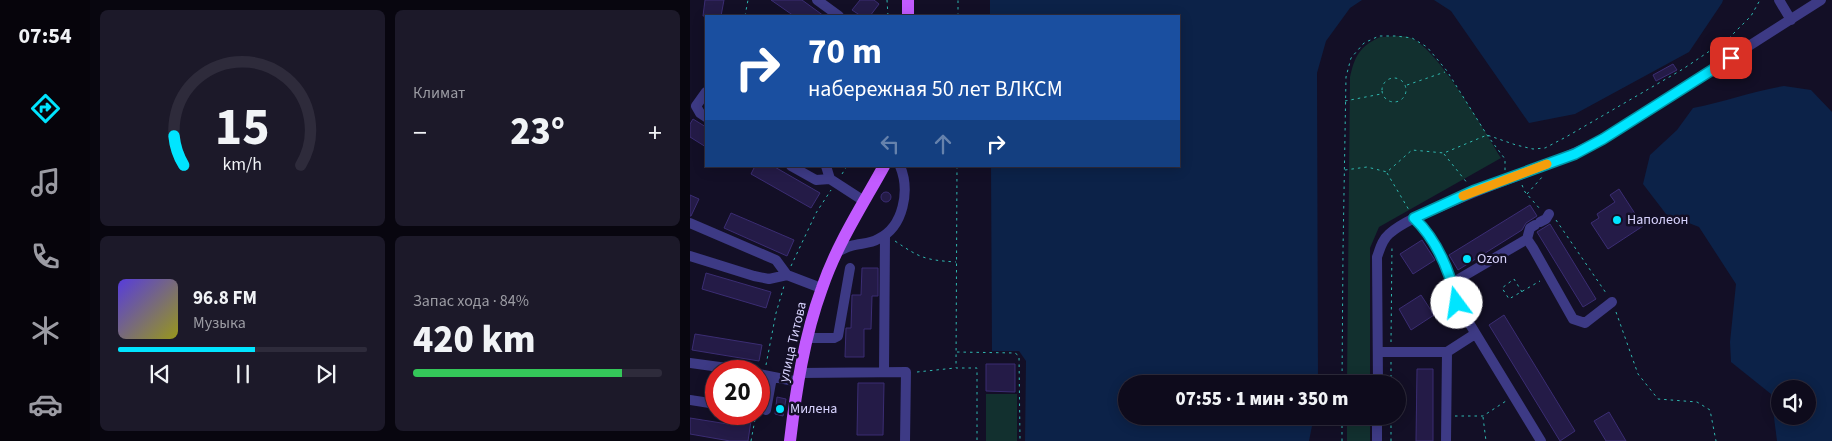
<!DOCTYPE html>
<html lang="ru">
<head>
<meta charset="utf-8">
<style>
  :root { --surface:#0e0b1c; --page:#1c1929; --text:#f1f3f6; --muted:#9b9ba3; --line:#2e2b3b; --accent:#00e5ff }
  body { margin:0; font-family:"Source Sans 3",sans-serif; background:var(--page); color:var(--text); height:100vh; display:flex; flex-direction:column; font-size:19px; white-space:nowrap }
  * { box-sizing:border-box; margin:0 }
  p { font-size:16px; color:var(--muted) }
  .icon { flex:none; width:28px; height:28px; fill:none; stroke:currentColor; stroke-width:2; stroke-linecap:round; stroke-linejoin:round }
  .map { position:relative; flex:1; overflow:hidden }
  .side { display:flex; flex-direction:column; gap:10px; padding:10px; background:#08060f; width:600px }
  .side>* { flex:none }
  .guide { position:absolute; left:15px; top:15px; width:475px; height:152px; border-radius:0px; box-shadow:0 2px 12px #0003,0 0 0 1px var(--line); background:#1a4fa0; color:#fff; overflow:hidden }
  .fabs { position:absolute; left:1081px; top:380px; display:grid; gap:10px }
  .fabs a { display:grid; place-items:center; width:45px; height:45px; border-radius:50%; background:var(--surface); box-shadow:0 2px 12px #0003,0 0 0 1px var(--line); font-size:25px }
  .speed { position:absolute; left:15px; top:360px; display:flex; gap:10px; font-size:25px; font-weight:700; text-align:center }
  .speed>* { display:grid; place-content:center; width:65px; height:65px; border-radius:50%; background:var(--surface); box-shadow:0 2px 12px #0003,0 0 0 1px var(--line); line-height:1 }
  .speed .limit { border:8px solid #d22; background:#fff; color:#111 }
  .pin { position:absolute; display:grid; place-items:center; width:42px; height:42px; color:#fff; margin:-21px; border-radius:10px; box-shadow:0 2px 8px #0006 }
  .me { position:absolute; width:55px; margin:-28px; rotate:346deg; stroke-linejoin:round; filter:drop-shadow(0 0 4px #0008) }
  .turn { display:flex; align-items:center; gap:18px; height:105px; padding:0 20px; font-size:22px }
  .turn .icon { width:65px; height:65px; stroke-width:2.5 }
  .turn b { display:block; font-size:35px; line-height:42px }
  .lanes { display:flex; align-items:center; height:48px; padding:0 20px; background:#0003; justify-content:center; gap:25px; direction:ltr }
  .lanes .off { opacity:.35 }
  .big { font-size:38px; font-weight:800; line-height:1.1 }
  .side .tile { flex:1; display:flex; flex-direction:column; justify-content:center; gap:8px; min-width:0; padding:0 18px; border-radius:8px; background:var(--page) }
  .side .dial { align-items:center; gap:0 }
  .dial svg { height:130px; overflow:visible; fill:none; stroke:var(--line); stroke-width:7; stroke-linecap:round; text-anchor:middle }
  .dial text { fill:var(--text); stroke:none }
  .song { display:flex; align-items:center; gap:15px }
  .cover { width:60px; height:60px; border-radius:8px; background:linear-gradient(135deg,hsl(250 70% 55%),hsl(60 70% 35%)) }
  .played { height:5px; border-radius:2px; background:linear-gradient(90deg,var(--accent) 55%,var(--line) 55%) }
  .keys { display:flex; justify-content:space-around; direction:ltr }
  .heat { display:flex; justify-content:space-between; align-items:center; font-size:28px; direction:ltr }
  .charge { height:8px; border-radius:4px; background:linear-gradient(90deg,#34c759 84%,var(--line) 0) }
  .side .tiles { flex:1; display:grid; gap:10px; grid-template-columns:repeat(2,1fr) }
  .trip { position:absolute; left:428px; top:375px; width:288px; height:50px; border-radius:25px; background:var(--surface); box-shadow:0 2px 12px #0003,0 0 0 1px var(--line); font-weight:800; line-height:50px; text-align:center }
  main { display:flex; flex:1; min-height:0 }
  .dock { display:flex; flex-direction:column; width:90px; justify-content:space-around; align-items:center; background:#06040b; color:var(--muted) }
  .dock .icon { width:35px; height:35px }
  .dock .on { color:var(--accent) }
  .dock b { font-size:22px; color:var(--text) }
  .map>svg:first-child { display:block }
  .green { fill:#12302f }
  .water { fill:#0c2248; fill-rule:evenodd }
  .building { fill:#241b47; stroke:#3b2d73 }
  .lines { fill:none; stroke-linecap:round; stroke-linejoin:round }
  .path { stroke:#2fb8b0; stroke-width:1; stroke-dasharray:2.5 4; stroke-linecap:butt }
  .minor { stroke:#3d3a85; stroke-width:10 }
  .major { stroke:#c25bff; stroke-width:12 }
  .route-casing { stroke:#0095a6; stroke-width:12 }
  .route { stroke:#00e5ff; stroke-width:9 }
  .slow { stroke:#f59e0b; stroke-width:9 }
  .poi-dot { fill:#00e5ff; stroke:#130f26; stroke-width:2 }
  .labels { text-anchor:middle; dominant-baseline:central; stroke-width:5; stroke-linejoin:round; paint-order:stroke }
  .poi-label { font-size:14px; fill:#d9d4ff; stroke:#130f26; text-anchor:start }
  .street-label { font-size:14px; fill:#d9d4ff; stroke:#130f26 }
</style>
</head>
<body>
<main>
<nav class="dock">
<b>07:54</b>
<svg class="icon on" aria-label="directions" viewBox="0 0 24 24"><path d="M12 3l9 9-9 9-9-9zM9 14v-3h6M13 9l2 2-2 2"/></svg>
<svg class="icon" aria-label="music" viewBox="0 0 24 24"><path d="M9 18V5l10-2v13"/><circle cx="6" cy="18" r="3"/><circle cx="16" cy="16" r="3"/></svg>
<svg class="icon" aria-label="phone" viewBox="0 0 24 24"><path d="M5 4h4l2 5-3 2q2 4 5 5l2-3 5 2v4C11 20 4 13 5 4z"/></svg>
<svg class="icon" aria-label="climate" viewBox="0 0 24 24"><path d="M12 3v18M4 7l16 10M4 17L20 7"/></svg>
<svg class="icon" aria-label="car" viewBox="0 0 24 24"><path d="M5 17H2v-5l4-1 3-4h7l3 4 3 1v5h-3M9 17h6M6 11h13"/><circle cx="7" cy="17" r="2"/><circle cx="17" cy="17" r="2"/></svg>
</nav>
<section class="side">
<div class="tiles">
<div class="tile dial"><svg viewBox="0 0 100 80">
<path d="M14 69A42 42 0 1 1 86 69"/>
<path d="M14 69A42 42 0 0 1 8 51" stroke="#00e5ff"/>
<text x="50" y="56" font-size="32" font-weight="700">15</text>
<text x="50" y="72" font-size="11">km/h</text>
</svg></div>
<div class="tile"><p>Климат</p>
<div class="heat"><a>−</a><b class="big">23°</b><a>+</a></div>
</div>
<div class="tile">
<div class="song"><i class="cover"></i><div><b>96.8 FM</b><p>Музыка</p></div></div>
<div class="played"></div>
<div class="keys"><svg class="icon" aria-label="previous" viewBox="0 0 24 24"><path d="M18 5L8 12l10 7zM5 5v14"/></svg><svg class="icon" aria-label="pause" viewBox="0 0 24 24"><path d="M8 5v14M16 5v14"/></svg><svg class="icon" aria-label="next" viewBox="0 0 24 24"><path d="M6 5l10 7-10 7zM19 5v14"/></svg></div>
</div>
<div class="tile"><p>Запас хода · 84%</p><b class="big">420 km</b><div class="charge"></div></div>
</div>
</section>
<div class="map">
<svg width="1142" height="441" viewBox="0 0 1142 441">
  <rect width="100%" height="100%" fill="#130f26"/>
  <path class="green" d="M690,37C699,37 712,34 721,38C748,49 794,130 811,158L689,227L680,248V384H657L660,77C665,56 669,47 690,37Z
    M296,394H327V441H296Z
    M657,416H680V441H657Z"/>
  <path class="water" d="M300,0H672L660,8L636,41L627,73L628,384H436V416H624L619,441H335L336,361L329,351H302L301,166H489V16H300Z
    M744,0H1033L1032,3L999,52L885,114L839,123L761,11Z
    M1094,86L1121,90L1142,112V441H1087L1081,394L1041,362L1040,342L1046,284L1009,227L976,214L953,184L960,155L987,130L1003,108C1034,102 1063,91 1094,86ZM1090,389H1118V416H1090Z"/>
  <path class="building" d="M15,0H34L31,16H13Z
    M81,0H112L134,16H104Z
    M170,0H184L189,4L180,16H171L162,10Z
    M983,64L987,70L966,81L963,75Z
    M3,119L16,127V147L0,137V124Z
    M65,166H83L130,193L121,208L61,174Z
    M929,189L953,226L918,249L901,223L909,218L907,214L925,202L920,195Z
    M191 197a5 5 0 1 1 10 0a5 5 0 1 1-10 0Z
    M0,195L9,199L1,216H0Z
    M840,205L847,216L836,223L832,230L768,270L759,255Z
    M41,213L104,240L97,256L34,228Z
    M860,224L906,299L893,307L847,232Z
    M732,240L745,260L723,274L710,254Z
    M172,268H188V296H182L181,329H174V357H155L156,328H161L162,295H171Z
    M16,273L81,292L76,308L12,289Z
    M731,295L744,315L721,330L709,309Z
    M814,315L885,431L870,441L799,325Z
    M5,334L72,345L69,361L2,350Z
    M296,364H325V392L296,391Z
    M727,369H743V441H726Z
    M168,383H194L193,435H167Z
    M87,397L96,399L93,416L85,414Z
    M919,412L936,441H916L904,421Z
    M46,414H62L58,441H40L0,434V418L44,425Z"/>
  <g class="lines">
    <path class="path" d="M197,0L198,16
      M55,16L58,0
      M268,16V0
      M692 90a12 12 0 1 1 24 0a12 12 0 1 1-24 0Z
      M717,85L755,72
      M655,101L691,94
      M754,154L778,184
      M267,166L266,368H287V441
      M655,170L677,167L697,172L722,150L754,153L797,135L826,145L843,149L855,148L876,137L993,69L1039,38L1061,16L1070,0
      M697,173L719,210
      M152,174L157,166
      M832,185L835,192L850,209
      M837,194L853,176
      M866,220L916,293
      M205,241C230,258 235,260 266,262
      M101,266L126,213L141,190
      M832,292L824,279L812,288L819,299L850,281
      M926,312L948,374L968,399L1007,402L1020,410L1026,441
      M701,342L702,246
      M267,352L325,353L329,356L330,441
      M76,365L86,313L94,286
      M227,372L265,368
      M652,384L653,251L656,77L661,58L674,43L689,36H706L722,38L737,47L757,71L797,135L815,159V171
      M701,384V361
      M765,416H793L816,401
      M793,417L796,441
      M61,441L66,414
      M652,441V416
      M701,441V416"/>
    <path class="minor" d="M127,0L149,16
      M1089,0L1101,20
      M16,92L6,106L10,113L16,117
      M101,166L126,180L140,179L174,201
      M136,166L140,179
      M724,218C742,235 753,260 762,283L837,239L843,248L883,319L895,323L922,302
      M850,222L856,219L859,214
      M0,223L86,260L97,275
      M837,239L840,228L845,225
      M147,252C151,250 156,247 161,246C170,243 180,244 188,239C214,227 220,190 210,166
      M0,256L64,276L79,279L97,275L131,288
      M762,283L767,303L851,441
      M118,338H144L148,336L160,268
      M688,352H757L756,441
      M757,352L785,334
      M0,363L37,368
      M37,371V368L53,371
      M194,372L195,235
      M110,373L216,372L215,441
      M69,374L109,382
      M688,384L687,257C690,249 692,240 699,234C713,222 733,214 750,207C803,182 861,167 913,139L1131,0
      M0,400L26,404
      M76,410L82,377
      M687,441V416"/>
    <path class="major" d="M218,16V0
      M100,441C106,390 114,337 132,288C147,244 172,206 194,166"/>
  </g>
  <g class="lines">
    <g class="route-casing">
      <path id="route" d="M767,303C760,272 747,240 724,218L783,191L885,154L913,139L1041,58"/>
    </g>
    <use href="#route" class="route"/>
    <path class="slow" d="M773,196L857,164"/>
  </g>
  <g class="poi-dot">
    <circle cx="927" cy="220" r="5"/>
    <circle cx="777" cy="259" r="5"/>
    <circle cx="90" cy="409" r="5"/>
  </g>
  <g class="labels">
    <g class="poi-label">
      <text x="937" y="220">Наполеон</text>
      <text x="787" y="259">Ozon</text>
      <text x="100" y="409">Милена</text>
    </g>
    <g class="street-label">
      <text transform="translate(103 342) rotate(-77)">улица Титова</text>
    </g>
  </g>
</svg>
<div class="fabs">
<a><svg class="icon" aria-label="sound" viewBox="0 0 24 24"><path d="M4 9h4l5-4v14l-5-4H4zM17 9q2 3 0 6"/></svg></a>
</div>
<div class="speed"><div class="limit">20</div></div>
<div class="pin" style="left:1041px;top:58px;background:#d93025"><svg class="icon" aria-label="arrive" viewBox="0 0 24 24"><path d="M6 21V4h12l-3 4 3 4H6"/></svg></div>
<svg class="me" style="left:767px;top:303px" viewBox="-20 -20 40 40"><circle r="19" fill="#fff"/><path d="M0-13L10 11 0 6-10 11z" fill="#00e5ff"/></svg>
<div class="trip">07:55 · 1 мин · 350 m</div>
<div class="guide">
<div class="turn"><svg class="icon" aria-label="right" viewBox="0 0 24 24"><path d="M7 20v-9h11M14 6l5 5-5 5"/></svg><div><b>70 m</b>набережная 50 лет ВЛКСМ</div></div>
<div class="lanes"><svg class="icon off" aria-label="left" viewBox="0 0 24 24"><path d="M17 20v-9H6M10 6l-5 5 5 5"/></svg><svg class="icon off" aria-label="ahead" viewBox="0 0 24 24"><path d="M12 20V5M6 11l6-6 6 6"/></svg><svg class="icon" aria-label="right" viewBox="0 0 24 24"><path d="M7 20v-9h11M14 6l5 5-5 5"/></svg></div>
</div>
</div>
</main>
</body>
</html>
